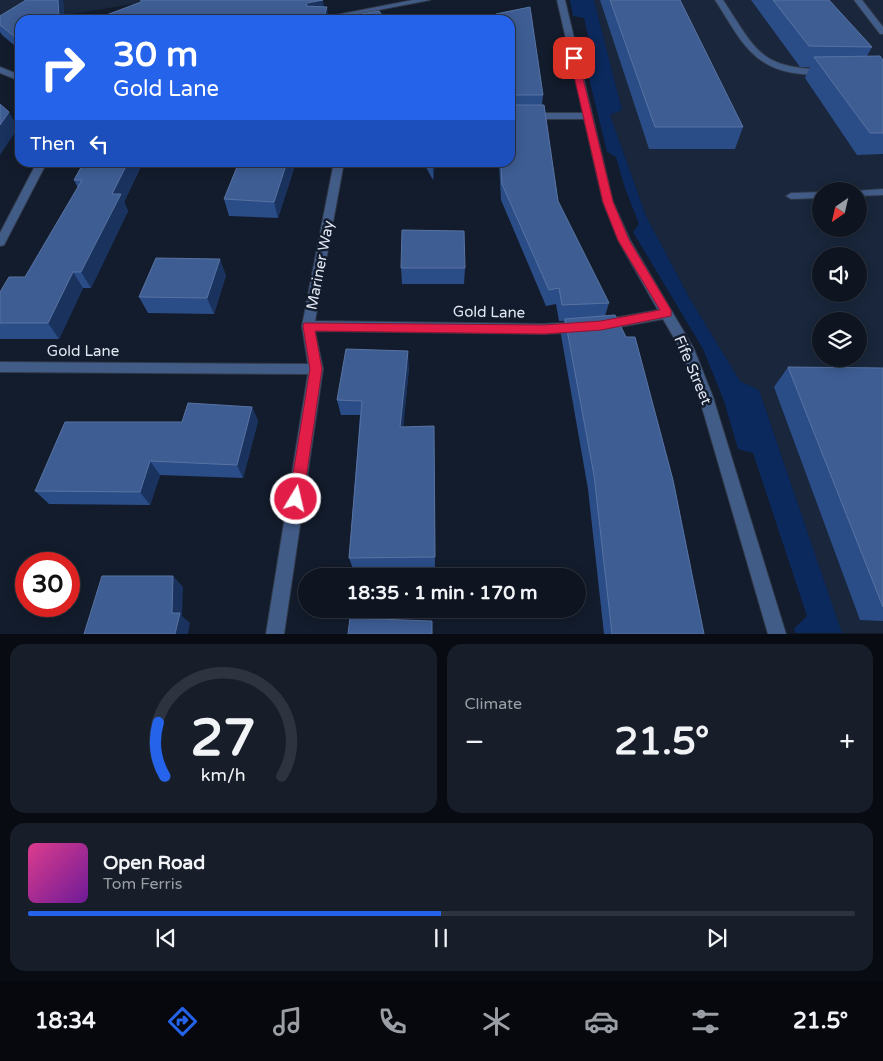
<!DOCTYPE html>
<html lang="en">
<head>
<meta charset="utf-8">
<style>
  :root { --surface:#0e1521; --page:#171e2a; --text:#f1f3f6; --muted:#9b9fa5; --line:#2e343f; --accent:#2563eb }
  body { margin:0; font-family:"Varela Round",sans-serif; background:var(--page); color:var(--text); height:100vh; display:flex; flex-direction:column; font-size:19px; white-space:nowrap }
  * { box-sizing:border-box; margin:0 }
  p { font-size:16px; color:var(--muted) }
  .icon { flex:none; width:28px; height:28px; fill:none; stroke:currentColor; stroke-width:2; stroke-linecap:round; stroke-linejoin:round }
  .map { position:relative; height:634px; overflow:hidden }
  .drawer { display:flex; flex-direction:column; gap:10px; padding:10px; background:#080c12; flex:1 }
  .drawer>* { flex:none }
  .hud { position:absolute; left:15px; top:15px; width:500px; height:152px; border-radius:15px; box-shadow:0 2px 12px #0003,0 0 0 1px var(--line); background:#2563eb; color:#fff; overflow:hidden }
  .needle { width:32px; rotate:214deg }
  .buttons { position:absolute; left:812px; top:182px; display:grid; gap:10px }
  .buttons a { display:grid; place-items:center; width:55px; height:55px; border-radius:50%; background:var(--surface); box-shadow:0 2px 12px #0003,0 0 0 1px var(--line); font-size:25px }
  .speed { position:absolute; left:15px; top:552px; display:flex; gap:10px; font-size:25px; font-weight:700; text-align:center }
  .speed>* { display:grid; place-content:center; width:65px; height:65px; border-radius:50%; background:var(--surface); box-shadow:0 2px 12px #0003,0 0 0 1px var(--line); line-height:1 }
  .speed .limit { border:8px solid #d22; background:#fff; color:#111 }
  .pin { position:absolute; display:grid; place-items:center; width:42px; height:42px; color:#fff; margin:-21px; border-radius:10px; box-shadow:0 2px 8px #0006 }
  .me { position:absolute; width:55px; margin:-28px; rotate:9deg; stroke-linejoin:round; filter:drop-shadow(0 0 4px #0008) }
  .turn { display:flex; align-items:center; gap:18px; height:105px; padding:0 15px; font-size:22px }
  .turn .icon { width:65px; height:65px; stroke-width:2.5 }
  .turn b { display:block; font-size:35px; line-height:42px }
  .then { display:flex; align-items:center; height:48px; padding:0 15px; background:#0003; gap:10px; font-size:19px }
  .big { font-size:38px; font-weight:700; line-height:1.1 }
  .drawer .widget { flex:1; display:flex; flex-direction:column; justify-content:center; gap:8px; min-width:0; padding:0 18px; border-radius:15px; background:var(--page) }
  .drawer .dial { align-items:center; gap:0 }
  .dial svg { height:130px; overflow:visible; fill:none; stroke:var(--line); stroke-width:7; stroke-linecap:round; text-anchor:middle }
  .dial text { fill:var(--text); stroke:none }
  .song { display:flex; align-items:center; gap:15px }
  .cover { width:60px; height:60px; border-radius:8px; background:linear-gradient(135deg,hsl(330 70% 55%),hsl(280 70% 35%)) }
  .played { height:5px; border-radius:2px; background:linear-gradient(90deg,var(--accent) 50%,var(--line) 50%) }
  .keys { display:flex; justify-content:space-around; direction:ltr }
  .heat { display:flex; justify-content:space-between; align-items:center; font-size:28px; direction:ltr }
  .drawer .tiles { flex:1; display:grid; gap:10px; grid-template-columns:1fr 1fr }
  .widget:last-child { grid-column:span 2 }
  .trip { position:absolute; left:298px; top:568px; width:288px; height:50px; border-radius:25px; background:var(--surface); box-shadow:0 2px 12px #0003,0 0 0 1px var(--line); font-weight:700; line-height:50px; text-align:center }
  .menu { display:flex; height:80px; justify-content:space-around; align-items:center; background:#06080d; color:var(--muted) }
  .menu .icon { width:35px; height:35px }
  .menu .active { color:var(--accent) }
  .menu b { font-size:22px; color:var(--text) }
  .map>svg:first-child { display:block }
  .built { fill:#19263b; fill-rule:evenodd }
  .green { fill:#0b295c }
  .lines { fill:none; stroke-linecap:round; stroke-linejoin:round }
  .service-casing { stroke:#303948; stroke-width:2 }
  .minor-casing { stroke:#303948; stroke-width:2 }
  .service { fill:#425c88; fill-rule:evenodd }
  .minor { fill:#425c88; fill-rule:evenodd }
  .wall { fill:#2b4d87 }
  .shaded-wall { fill:#19325e }
  .building { fill:#3e5d93; stroke:#5873a2 }
  .route { fill:#e11d48; stroke:#92132f }
  .labels { text-anchor:middle; dominant-baseline:central; stroke-width:5; stroke-linejoin:round; paint-order:stroke }
  .street-label { font-size:15px; fill:#e1e8f3; stroke:#131c2c }
</style>
</head>
<body>
<div class="map">
<svg width="883" height="634" viewBox="0 0 883 634">
  <rect width="100%" height="100%" fill="#131c2c"/>
  <path class="built" d="M0,0H157L36,20H20L0,26Z
    M594,0H883V633H842L759,390L740,381L690,299L646,216L610,115L622,110ZM821,191H859V229H821ZM821,256H859V294H821ZM821,321H859V359H821Z"/>
  <path class="green" d="M570,0H594L622,110L610,115L646,216L690,299L740,381L759,390L842,633H796L794,629L807,616L753,453L738,449L724,401L703,349L633,232L639,224L625,188L616,157L607,152L586,66L594,63L584,18L573,16Z"/>
  <g class="lines">
    <g class="service-casing">
      <path id="service" d="M715,0H723C755,48 759,69 823,69L827,72C821,77 809,74 801,74C751,69 740,38 715,0Z
        M883,189V195L859,196V191H855Z
        M821,192V198L791,199L786,196L791,193Z"/>
    </g>
    <g class="minor-casing">
      <path id="minor" d="M413,0H430L327,20H310Z
        M557,0H565L613,202L630,240L694,349L713,397L786,634H768L699,397L681,350L663,319L603,330L599,328L597,325L599,322L603,320L658,310L618,240L603,202L584,119H510V113H583Z
        M854,0H862L883,27V34H880Z
        M0,67L20,75V81L0,73Z
        M37,162H47L4,245L0,246V233Z
        M334,162H344L315,321L544,324L578,322L582,324L584,327L582,330L578,332L544,334L315,331L323,369L284,634H266L308,374L0,372V362L308,364L302,326Z"/>
    </g>
    <use href="#service" class="service"/>
    <use href="#minor" class="minor"/>
  </g>
  <path class="wall" d="M26,0H63L64,20H20V50L2,35L0,32V16Z
    M600,0H680L743,127L735,149H649Z
    M751,0H829L872,47L867,56L883,60V154L857,155L805,78L810,67H800Z
    M530,7L543,95L542,105H544L558,201L609,303L605,316L615,315L626,337H635L673,480L704,634H604L588,489L561,335L564,321H559L556,304L546,306L501,200L499,162H510V20H495L496,14Z
    M84,162H143L124,202L128,211L91,288H83L59,339H0V292L25,277L78,188L74,180Z
    M239,162H296L278,218L229,216L224,199Z
    M423,162H435L433,180Z
    M401,268H465L464,284H402Z
    M226,275L214,314L148,313L139,297Z
    M409,367L403,427L434,426L435,569H353L349,558L360,415H341L337,400Z
    M788,367L883,368V621L860,620L774,387Z
    M252,407L258,421L243,478L160,475L150,505L49,504L35,491L182,422Z"/>
  <path class="shaded-wall" d="M58,0H63L64,20H59Z
    M323,0L325,14L327,7L329,20H323L306,6L307,3Z
    M9,112L18,128L0,155V125Z
    M128,162H143L124,202L128,211L91,288L81,272L112,194Z
    M287,162H296L278,218L274,202Z
    M433,162H435L433,180Z
    M220,259L226,275L214,314L207,298Z
    M73,272L83,288L59,339L48,323Z
    M408,351L409,367L402,441L400,427Z
    M252,407L258,421L243,478L237,465Z
    M150,461L160,475L150,505L140,492Z
    M173,576L183,587L182,616L190,623L188,634H175L172,613Z"/>
  <path class="building" d="M26,0H58L59,20H20V41L0,25V16Z
    M141,0H323L307,3L306,6L327,7L323,20H93L141,2Z
    M610,0H680L743,127H655Z
    M773,0H829L872,47L809,46Z
    M530,7L543,95H511L510,101V20H496V14Z
    M379,11L386,20H347L345,17Z
    M880,56L883,60V133H870L814,57Z
    M510,103L511,105H544L558,201L609,303L562,305L559,288L549,290L502,184L501,162H510Z
    M0,104L9,112L0,125Z
    M84,162H128L112,194H121L81,272H73L48,323H0V292L9,277H25L82,180H74Z
    M239,162H287L274,202L224,199Z
    M402,230L464,231L465,268H401Z
    M156,258L220,259L207,298L139,297Z
    M615,315L626,337H635L673,480L704,634H612L594,475L565,319Z
    M346,349L408,351L400,427L434,426L435,557L349,558L362,401L337,400Z
    M788,367L883,368V607Z
    M188,403L252,407L237,465L150,461L140,492L35,491L65,422H182Z
    M102,576H173L172,613H180L175,634H84Z
    M350,618L432,621V634H348Z"/>
  <path class="route" d="M574,56L578,58L613,202L629,240L671,310V316L601,330L544,334L315,331L322,369L303,499L301,504L296,505L291,504L289,499L310,369L303,326L304,323L544,325L601,321L660,310L618,240L603,202L570,58Z"/>
  <g class="labels">
    <g class="street-label">
      <text transform="translate(320 265) rotate(-79)">Mariner Way</text>
      <text transform="translate(489 312) rotate(1)">Gold Lane</text>
      <text x="83" y="351">Gold Lane</text>
      <text transform="translate(693 370) rotate(67)">Fife Street</text>
    </g>
  </g>
</svg>
<div class="buttons">
<a><svg class="needle" viewBox="-14 -14 28 28"><path d="M0-13l5 13h-10z" fill="#e53935"/><path d="M0 13l5-13h-10z" fill="#9b9fa5"/></svg></a>
<a><svg class="icon" aria-label="sound" viewBox="0 0 24 24"><path d="M4 9h4l5-4v14l-5-4H4zM17 9q2 3 0 6"/></svg></a>
<a><svg class="icon" aria-label="layers" viewBox="0 0 24 24"><path d="M12 4l9 5-9 5-9-5zM3 14l9 5 9-5"/></svg></a>
</div>
<div class="speed"><div class="limit">30</div></div>
<div class="pin" style="left:574px;top:58px;background:#d93025"><svg class="icon" aria-label="arrive" viewBox="0 0 24 24"><path d="M6 21V4h12l-3 4 3 4H6"/></svg></div>
<svg class="me" style="left:296px;top:499px" viewBox="-20 -20 40 40"><circle r="17" fill="#e11d48" stroke="#fff" stroke-width="3"/><path d="M0-11L8 9 0 5-8 9z" fill="#fff"/></svg>
<div class="trip">18:35 · 1 min · 170 m</div>
<div class="hud">
<div class="turn"><svg class="icon" aria-label="right" viewBox="0 0 24 24"><path d="M7 20v-9h11M14 6l5 5-5 5"/></svg><div><b>30 m</b>Gold Lane</div></div>
<div class="then">Then<svg class="icon" aria-label="left" viewBox="0 0 24 24"><path d="M17 20v-9H6M10 6l-5 5 5 5"/></svg></div>
</div>
</div>
<section class="drawer">
<div class="tiles">
<div class="widget dial"><svg viewBox="0 0 100 80">
<path d="M14 69A42 42 0 1 1 86 69"/>
<path d="M14 69A42 42 0 0 1 10 36" stroke="#2563eb"/>
<text x="50" y="56" font-size="32" font-weight="700">27</text>
<text x="50" y="72" font-size="11">km/h</text>
</svg></div>
<div class="widget"><p>Climate</p>
<div class="heat"><a>−</a><b class="big">21.5°</b><a>+</a></div>
</div>
<div class="widget">
<div class="song"><i class="cover"></i><div><b>Open Road</b><p>Tom Ferris</p></div></div>
<div class="played"></div>
<div class="keys"><svg class="icon" aria-label="previous" viewBox="0 0 24 24"><path d="M18 5L8 12l10 7zM5 5v14"/></svg><svg class="icon" aria-label="pause" viewBox="0 0 24 24"><path d="M8 5v14M16 5v14"/></svg><svg class="icon" aria-label="next" viewBox="0 0 24 24"><path d="M6 5l10 7-10 7zM19 5v14"/></svg></div>
</div>
</div>
</section>
<nav class="menu">
<b>18:34</b>
<svg class="icon active" aria-label="directions" viewBox="0 0 24 24"><path d="M12 3l9 9-9 9-9-9zM9 14v-3h6M13 9l2 2-2 2"/></svg>
<svg class="icon" aria-label="music" viewBox="0 0 24 24"><path d="M9 18V5l10-2v13"/><circle cx="6" cy="18" r="3"/><circle cx="16" cy="16" r="3"/></svg>
<svg class="icon" aria-label="phone" viewBox="0 0 24 24"><path d="M5 4h4l2 5-3 2q2 4 5 5l2-3 5 2v4C11 20 4 13 5 4z"/></svg>
<svg class="icon" aria-label="climate" viewBox="0 0 24 24"><path d="M12 3v18M4 7l16 10M4 17L20 7"/></svg>
<svg class="icon" aria-label="car" viewBox="0 0 24 24"><path d="M5 17H2v-5l4-1 3-4h7l3 4 3 1v5h-3M9 17h6M6 11h13"/><circle cx="7" cy="17" r="2"/><circle cx="17" cy="17" r="2"/></svg>
<svg class="icon" aria-label="filters" viewBox="0 0 24 24"><path d="M4 7h16M4 17h16"/><circle cx="9" cy="7" r="2"/><circle cx="15" cy="17" r="2"/></svg>
<b>21.5°</b>
</nav>
</body>
</html>
